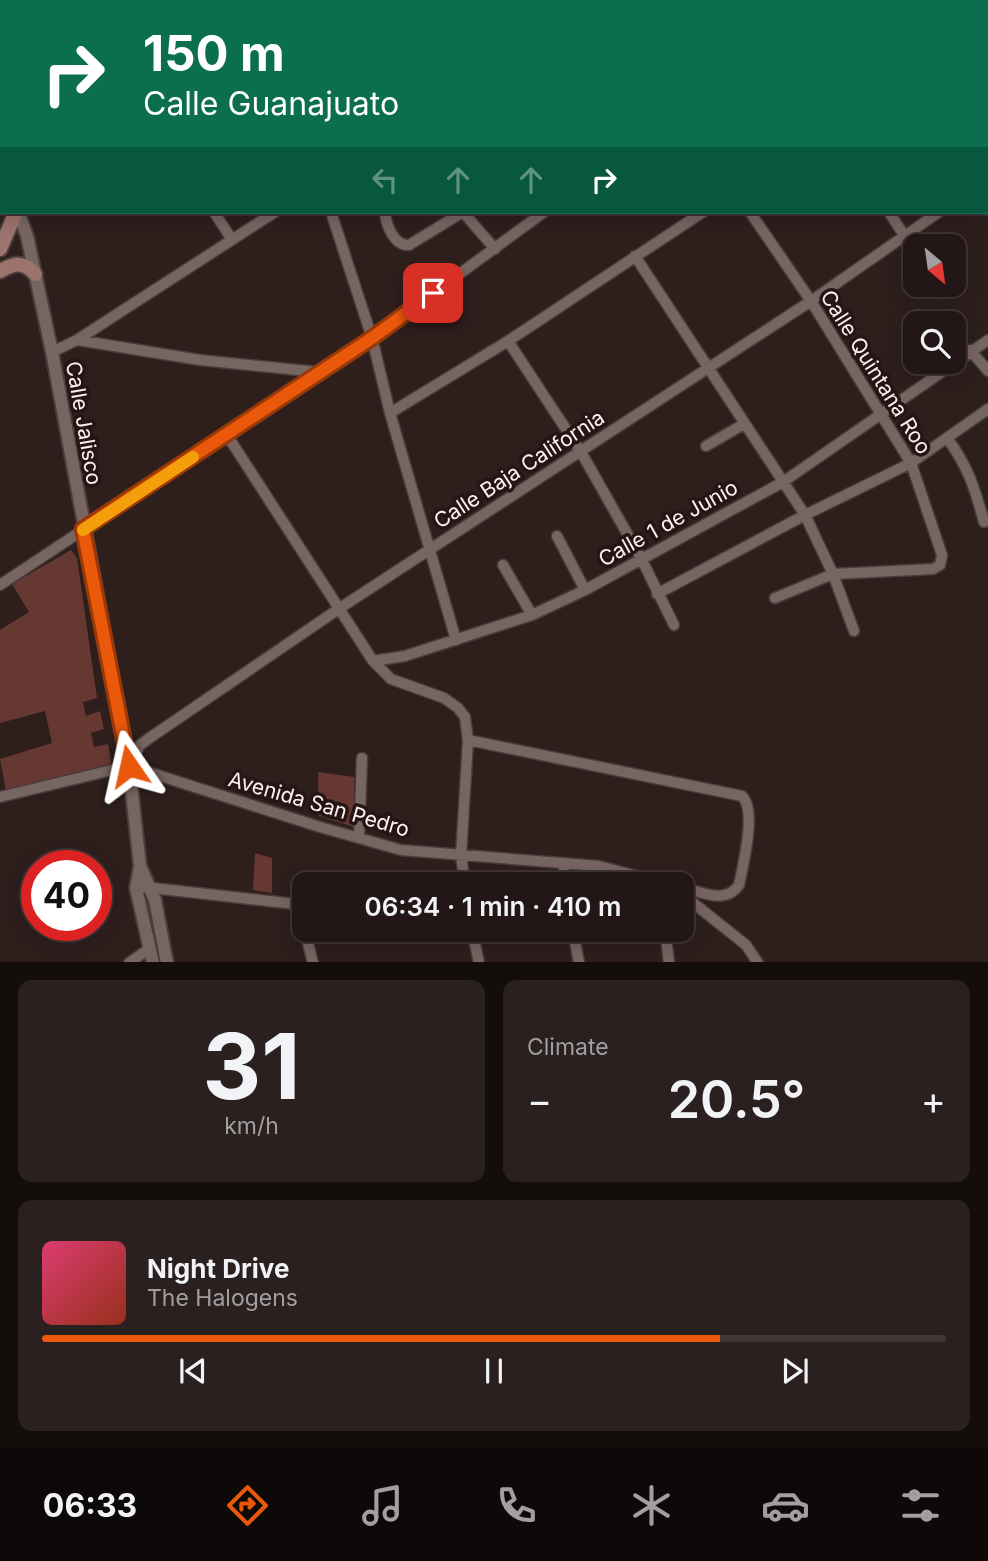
<!DOCTYPE html>
<html lang="en">
<head>
<meta charset="utf-8">
<style>
  :root { --surface:#221716; --page:#2a201f; --text:#f1f3f6; --muted:#a29fa1; --line:#3f3635; --accent:#ea580c }
  body { margin:0; font-family:Inter,sans-serif; background:var(--page); color:var(--text); height:100vh; display:flex; flex-direction:column; font-size:26px; white-space:nowrap }
  * { box-sizing:border-box; margin:0 }
  p { font-size:23px; color:var(--muted) }
  .icon { flex:none; width:38px; height:38px; fill:none; stroke:currentColor; stroke-width:2; stroke-linecap:round; stroke-linejoin:round }
  .map { position:relative; height:962px; overflow:hidden }
  .side { display:flex; flex-direction:column; gap:18px; padding:18px; background:#130d0c; flex:1 }
  .side>* { flex:none }
  .top-card { position:absolute; left:0px; top:0px; width:989px; height:214px; box-shadow:0 4px 18px #0003,0 0 0 2px var(--line); background:#0b6e4f; color:#fff; overflow:hidden }
  .needle { width:46px; rotate:151deg }
  .fabs { position:absolute; left:903px; top:234px; display:grid; gap:14px }
  .fabs a { display:grid; place-items:center; width:63px; height:63px; border-radius:14px; background:var(--surface); box-shadow:0 4px 18px #0003,0 0 0 2px var(--line); font-size:35px }
  .speed { position:absolute; left:21px; top:850px; display:flex; gap:14px; font-size:35px; font-weight:700; text-align:center }
  .speed>* { display:grid; place-content:center; width:91px; height:91px; border-radius:50%; background:var(--surface); box-shadow:0 4px 18px #0003,0 0 0 2px var(--line); line-height:1 }
  .speed .limit { border:10px solid #d22; background:#fff; color:#111 }
  .pin { position:absolute; display:grid; place-items:center; width:60px; height:60px; color:#fff; margin:-30px; border-radius:14px; box-shadow:0 4px 10px #0006 }
  .me { position:absolute; width:77px; margin:-38px; rotate:349deg; stroke-linejoin:round; filter:drop-shadow(0 0 5px #0008) }
  .turn { display:flex; align-items:center; gap:24px; height:147px; padding:0 28px; font-size:32px }
  .turn .icon { width:91px; height:91px; stroke-width:2.5 }
  .turn b { display:block; font-size:49px; line-height:60px }
  .lanes { display:flex; align-items:center; height:66px; padding:0 28px; background:#0003; justify-content:center; gap:35px; direction:ltr }
  .lanes .off { opacity:.35 }
  .big { font-size:52px; font-weight:600; line-height:1.1 }
  .side .tile { flex:1; display:flex; flex-direction:column; justify-content:center; gap:10px; min-width:0; padding:0 24px; border-radius:14px; background:var(--page) }
  .side .dial { align-items:center; gap:0 }
  .dial b { font-size:91px; line-height:1 }
  .song { display:flex; align-items:center; gap:21px }
  .cover { width:84px; height:84px; border-radius:10px; background:linear-gradient(135deg,hsl(340 70% 55%),hsl(10 70% 35%)) }
  .played { height:7px; border-radius:4px; background:linear-gradient(90deg,var(--accent) 75%,var(--line) 75%) }
  .keys { display:flex; justify-content:space-around; direction:ltr }
  .heat { display:flex; justify-content:space-between; align-items:center; font-size:38px; direction:ltr }
  .side .tiles { flex:1; display:grid; gap:18px; grid-template-columns:1fr 1fr }
  .tile:last-child { grid-column:span 2 }
  .trip { position:absolute; left:292px; top:872px; width:402px; height:70px; border-radius:14px; background:var(--surface); box-shadow:0 4px 18px #0003,0 0 0 2px var(--line); font-weight:600; line-height:70px; text-align:center }
  .tab-bar { display:flex; height:112px; justify-content:space-around; align-items:center; background:#0e0909; color:var(--muted) }
  .tab-bar .icon { width:49px; height:49px }
  .tab-bar .current { color:var(--accent) }
  .tab-bar b { font-size:32px; color:var(--text) }
  .map>svg:first-child { display:block }
  .green { fill:#653832 }
  .lines { fill:none; stroke-linecap:round; stroke-linejoin:round }
  .canal { stroke:#2b0000; stroke-width:12 }
  .minor-casing { stroke:#493c3a; stroke-width:13 }
  .tertiary-casing { stroke:#493c3a; stroke-width:16 }
  .secondary-casing { stroke:#493c3a; stroke-width:18 }
  .minor { stroke:#776562; stroke-width:10 }
  .tertiary { stroke:#776562; stroke-width:12 }
  .secondary { stroke:#9c736d; stroke-width:14 }
  .route-casing { stroke:#983908; stroke-width:18 }
  .route { stroke:#ea580c; stroke-width:12 }
  .slow { stroke:#f59e0b; stroke-width:12 }
  .labels { text-anchor:middle; dominant-baseline:central; stroke-width:7; stroke-linejoin:round; paint-order:stroke }
  .street-label { font-size:21px; fill:#fdf2f0; stroke:#241614 }
</style>
</head>
<body>
<div class="map">
<svg width="988" height="963" viewBox="0 0 988 963">
  <rect width="100%" height="100%" fill="#2e1f1d"/>
  <path class="green" d="M71,550L77,558L97,698L83,702L86,716L100,711L104,729L91,733L94,747L108,744L112,767L6,790L0,759L52,743L45,711L0,723V630L29,612L12,584Z
    M318,772L354,777V827L319,816Z
    M255,853L272,858V893L253,890Z"/>
  <g class="lines">
    <path class="canal" d="M0,101L2,109"/>
    <g class="minor-casing">
      <path id="minor" d="M290,0L292,2
        M510,0L511,2
        M613,0L614,2
        M751,0L752,2
        M963,0L964,2
        M594,2L596,0
        M928,2L930,0
        M987,36L988,37
        M987,180L988,179
        M214,212L231,238
        M331,212L372,338L390,413L456,640
        M385,212C386,225 394,246 409,245L463,212
        M463,212L495,249
        M750,212L811,301L911,463L942,555L940,565L933,569L833,574L775,598
        M889,212L915,252
        M635,256L805,515L833,574L854,631
        M935,285L940,293
        M77,340L275,212
        M508,341L581,452L641,558L674,625
        M970,350L988,371
        M52,352L77,340L200,360L318,372
        M390,413L508,341L703,212
        M227,435L373,661L391,679L444,698L458,708L465,717L468,740L461,856L465,884
        M947,438C968,466 975,489 984,522
        M706,446L744,424
        M557,536L585,590
        M503,565L532,615
        M0,585L372,338L544,212
        M657,594L805,515L911,463L988,409
        M373,661L405,656L532,615L585,590L783,482L988,340
        M468,740L742,796C757,810 743,865 739,885C725,905 702,892 682,887
        M129,766L140,745L151,737L340,608L811,301L939,212
        M129,766L320,827L401,850L599,866L667,884
        M0,797L129,766
        M359,838L362,758
        M563,863L566,884
        M144,887L304,905
        M682,894L746,945L758,963
        M298,904L313,963
        M472,929L479,963
        M536,929L573,934
        M665,929L669,963
        M573,930L579,963
        M129,963L150,948"/>
    </g>
    <g class="tertiary-casing">
      <path id="tertiary" d="M0,48L2,55
        M0,121H2
        M0,155L2,163
        M18,212L27,236L52,352L129,766L140,866L136,888L153,963
        M140,866L155,900L167,963"/>
    </g>
    <g class="secondary-casing">
      <path id="secondary" d="M180,2L182,0
        M218,2L220,0
        M0,207L2,203
        M0,249L16,212
        M0,271C15,263 23,261 35,274"/>
    </g>
    <use href="#minor" class="minor"/>
    <use href="#tertiary" class="tertiary"/>
    <use href="#secondary" class="secondary"/>
  </g>
  <g class="lines">
    <g class="route-casing">
      <path id="route" d="M129,766L83,529L372,338L433,293"/>
    </g>
    <use href="#route" class="route"/>
    <path class="slow" d="M83,530L193,457"/>
  </g>
  <g class="labels">
    <g class="street-label">
      <text transform="translate(876 372) rotate(58)">Calle Quintana Roo</text>
      <text transform="translate(84 423) rotate(80)">Calle Jalisco</text>
      <text transform="translate(519 469) rotate(-33)">Calle Baja California</text>
      <text transform="translate(668 523) rotate(-29)">Calle 1 de Junio</text>
      <text transform="translate(319 804) rotate(16)">Avenida San Pedro</text>
    </g>
  </g>
</svg>
<div class="fabs">
<a><svg class="needle" viewBox="-14 -14 28 28"><path d="M0-13l5 13h-10z" fill="#e53935"/><path d="M0 13l5-13h-10z" fill="#a29fa1"/></svg></a>
<a><svg class="icon" aria-label="search" viewBox="0 0 24 24"><circle cx="10" cy="10" r="6"/><path d="M15 15l6 6"/></svg></a>
</div>
<div class="speed"><div class="limit">40</div></div>
<div class="pin" style="left:433px;top:293px;background:#d93025"><svg class="icon" aria-label="arrive" viewBox="0 0 24 24"><path d="M6 21V4h12l-3 4 3 4H6"/></svg></div>
<svg class="me" style="left:129px;top:766px" viewBox="-20 -20 40 40"><path d="M0-17L14 15 0 8-14 15z" fill="#ea580c" stroke="#fff" stroke-width="4"/></svg>
<div class="trip">06:34 · 1 min · 410 m</div>
<div class="top-card">
<div class="turn"><svg class="icon" aria-label="right" viewBox="0 0 24 24"><path d="M7 20v-9h11M14 6l5 5-5 5"/></svg><div><b>150 m</b>Calle Guanajuato</div></div>
<div class="lanes"><svg class="icon off" aria-label="left" viewBox="0 0 24 24"><path d="M17 20v-9H6M10 6l-5 5 5 5"/></svg><svg class="icon off" aria-label="ahead" viewBox="0 0 24 24"><path d="M12 20V5M6 11l6-6 6 6"/></svg><svg class="icon off" aria-label="ahead" viewBox="0 0 24 24"><path d="M12 20V5M6 11l6-6 6 6"/></svg><svg class="icon" aria-label="right" viewBox="0 0 24 24"><path d="M7 20v-9h11M14 6l5 5-5 5"/></svg></div>
</div>
</div>
<section class="side">
<div class="tiles">
<div class="tile dial"><b>31</b><p>km/h</p></div>
<div class="tile"><p>Climate</p>
<div class="heat"><a>−</a><b class="big">20.5°</b><a>+</a></div>
</div>
<div class="tile">
<div class="song"><i class="cover"></i><div><b>Night Drive</b><p>The Halogens</p></div></div>
<div class="played"></div>
<div class="keys"><svg class="icon" aria-label="previous" viewBox="0 0 24 24"><path d="M18 5L8 12l10 7zM5 5v14"/></svg><svg class="icon" aria-label="pause" viewBox="0 0 24 24"><path d="M8 5v14M16 5v14"/></svg><svg class="icon" aria-label="next" viewBox="0 0 24 24"><path d="M6 5l10 7-10 7zM19 5v14"/></svg></div>
</div>
</div>
</section>
<nav class="tab-bar">
<b>06:33</b>
<svg class="icon current" aria-label="directions" viewBox="0 0 24 24"><path d="M12 3l9 9-9 9-9-9zM9 14v-3h6M13 9l2 2-2 2"/></svg>
<svg class="icon" aria-label="music" viewBox="0 0 24 24"><path d="M9 18V5l10-2v13"/><circle cx="6" cy="18" r="3"/><circle cx="16" cy="16" r="3"/></svg>
<svg class="icon" aria-label="phone" viewBox="0 0 24 24"><path d="M5 4h4l2 5-3 2q2 4 5 5l2-3 5 2v4C11 20 4 13 5 4z"/></svg>
<svg class="icon" aria-label="climate" viewBox="0 0 24 24"><path d="M12 3v18M4 7l16 10M4 17L20 7"/></svg>
<svg class="icon" aria-label="car" viewBox="0 0 24 24"><path d="M5 17H2v-5l4-1 3-4h7l3 4 3 1v5h-3M9 17h6M6 11h13"/><circle cx="7" cy="17" r="2"/><circle cx="17" cy="17" r="2"/></svg>
<svg class="icon" aria-label="filters" viewBox="0 0 24 24"><path d="M4 7h16M4 17h16"/><circle cx="9" cy="7" r="2"/><circle cx="15" cy="17" r="2"/></svg>
</nav>
</body>
</html>
